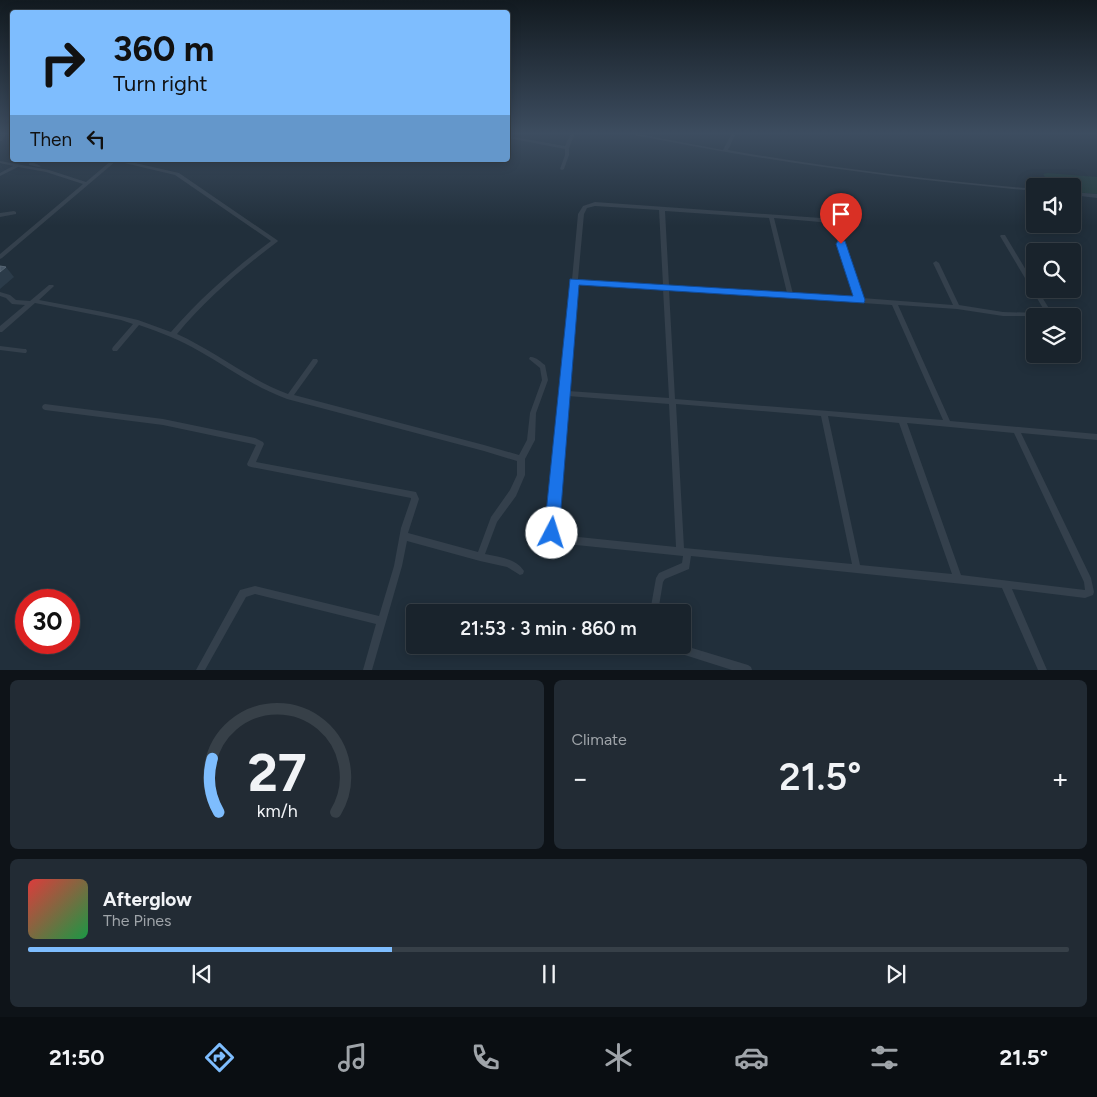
<!DOCTYPE html>
<html lang="en">
<head>
<meta charset="utf-8">
<style>
  :root { --surface:#19232c; --page:#222b34; --text:#f1f3f6; --muted:#9fa4a9; --line:#374048; --accent:#7ebdfe }
  body { margin:0; font-family:Figtree,sans-serif; background:var(--page); color:var(--text); height:100vh; display:flex; flex-direction:column; font-size:19px; white-space:nowrap }
  * { box-sizing:border-box; margin:0 }
  p { font-size:16px; color:var(--muted) }
  .icon { flex:none; width:28px; height:28px; fill:none; stroke:currentColor; stroke-width:2; stroke-linecap:round; stroke-linejoin:round }
  .map { position:relative; height:670px; overflow:hidden }
  .sheet { display:flex; flex-direction:column; gap:10px; padding:10px; background:#0e1318; flex:1 }
  .sheet>* { flex:none }
  .banner { position:absolute; left:10px; top:10px; width:500px; height:152px; border-radius:5px; box-shadow:0 2px 12px #0003,0 0 0 1px var(--line); background:#7ebdfe; color:#111; overflow:hidden }
  .tools { position:absolute; left:1026px; top:178px; display:grid; gap:10px }
  .tools a { display:grid; place-items:center; width:55px; height:55px; border-radius:5px; background:var(--surface); box-shadow:0 2px 12px #0003,0 0 0 1px var(--line); font-size:25px }
  .speed { position:absolute; left:15px; top:589px; display:flex; gap:10px; font-size:25px; font-weight:700; text-align:center }
  .speed>* { display:grid; place-content:center; width:65px; height:65px; border-radius:50%; background:var(--surface); box-shadow:0 2px 12px #0003,0 0 0 1px var(--line); line-height:1 }
  .speed .limit { border:8px solid #d22; background:#fff; color:#111 }
  .pin { position:absolute; display:grid; place-items:center; width:42px; height:42px; color:#fff; margin:-51px -21px; border-radius:50% 50% 50% 0; rotate:-45deg; box-shadow:0 0 5px #0007 }
  .pin .icon { rotate:45deg }
  .me { position:absolute; width:55px; margin:-28px; rotate:5deg; stroke-linejoin:round; filter:drop-shadow(0 0 4px #0008) }
  .turn { display:flex; align-items:center; gap:18px; height:105px; padding:0 20px; font-size:22px }
  .turn .icon { width:65px; height:65px; stroke-width:2.5 }
  .turn b { display:block; font-size:35px; line-height:42px }
  .then { display:flex; align-items:center; height:48px; padding:0 20px; background:#0003; gap:10px; font-size:19px }
  .big { font-size:38px; font-weight:600; line-height:1.1 }
  .sheet .widget { flex:1; display:flex; flex-direction:column; justify-content:center; gap:8px; min-width:0; padding:0 18px; border-radius:8px; background:var(--page) }
  .sheet .dial { align-items:center; gap:0 }
  .dial svg { height:130px; overflow:visible; fill:none; stroke:var(--line); stroke-width:7; stroke-linecap:round; text-anchor:middle }
  .dial text { fill:var(--text); stroke:none }
  .song { display:flex; align-items:center; gap:15px }
  .cover { width:60px; height:60px; border-radius:8px; background:linear-gradient(135deg,hsl(0 70% 55%),hsl(140 70% 35%)) }
  .played { height:5px; border-radius:2px; background:linear-gradient(90deg,var(--accent) 35%,var(--line) 35%) }
  .keys { display:flex; justify-content:space-around; direction:ltr }
  .heat { display:flex; justify-content:space-between; align-items:center; font-size:28px; direction:ltr }
  .sheet .tiles { flex:1; display:grid; gap:10px; grid-template-columns:1fr 1fr }
  .widget:last-child { grid-column:span 2 }
  .trip { position:absolute; left:406px; top:604px; width:285px; height:50px; border-radius:5px; background:var(--surface); box-shadow:0 2px 12px #0003,0 0 0 1px var(--line); font-weight:600; line-height:50px; text-align:center }
  .menu { display:flex; height:80px; justify-content:space-around; align-items:center; background:#0a0e12; color:var(--muted) }
  .menu .icon { width:35px; height:35px }
  .menu .current { color:var(--accent) }
  .menu b { font-size:22px; color:var(--text) }
  .map>svg:first-child { display:block }
  .green { fill:#233c3c }
  .lines { fill:none; stroke-linecap:round; stroke-linejoin:round }
  .minor { fill:#34404c; fill-rule:evenodd }
  .shaded-wall { fill:#2b3b49 }
  .building { fill:#475766; stroke:#586775 }
  .route { fill:#1a73e8; stroke:#114b97 }
</style>
</head>
<body>
<div class="map">
<svg width="1097" height="670" viewBox="0 0 1097 670">
  <rect width="100%" height="100%" fill="#212f3b"/>
  <path class="green" d="M1048,173L1097,177V194L1073,192L1072,186H1052L1043,174Z"/>
  <g class="lines">
    <path class="minor" d="M2,133L6,134L2,141H0V137Z
      M571,133H575L569,148V155L564,169L562,170L560,169L565,155V149L508,138V136L565,146Z
      M627,133H633L723,150L732,133H736L728,150C829,168 932,180 1035,189V191C898,179 764,161 629,134Z
      M30,160H34V163L41,166L39,167L29,165Z
      M112,160H122L179,173L277,240L278,241L277,242C240,270 206,299 177,334C215,351 248,379 288,394L313,359H317L318,361L317,363L294,395L484,445L519,455L527,440L530,413L542,380L540,368L529,359L530,357C535,356 541,362 545,365L548,380L536,413L535,440L525,459V475L516,496L497,522L485,554C499,557 516,558 524,571L523,574L520,575L507,567L480,561L407,541L402,566L372,670H363L376,624L255,594L246,597L205,670H196L240,590L255,586L379,616L394,566L401,528L411,499V498L251,467L248,466L247,464L256,445L253,444L163,425L45,410L43,409L42,407L43,405L45,404L163,419L255,438L263,442L264,444L256,462L416,492L419,499L408,533L478,552L491,517L510,490L517,475V461L484,451L287,399C254,387 229,368 199,351C180,340 160,332 139,325L117,351H113L112,349L113,347L133,324L121,320L35,303L2,332H0V326L25,305L12,304L6,298L0,296V292L10,295L16,300L30,301L49,285H53L54,286L53,287L39,300L103,312L138,320L171,332C201,297 235,268 271,241L175,175L116,161L2,258L0,259V254L83,184L46,172L18,167L0,176V173L13,166L0,163V161L49,170L86,182Z
      M1072,192L1097,194V198L1072,195Z
      M595,202L821,218L833,223L840,231L862,298L953,305L933,263L936,261L939,263L959,305L1003,312L1043,313L1044,310L1000,236L1001,235H1005L1035,285V289H1037L1050,310L1048,316H1003L957,309L898,305L950,421L1097,434V440L1021,433L1091,578L1094,592L1093,595L1085,598L1012,589L1047,670H1038L1002,588L691,556L689,569L665,579L663,582L658,612H650L656,578L659,573L682,563L683,556L557,543L554,542L548,533L572,282L571,281L572,280L578,214L583,206ZM595,206L659,210L663,285L578,279L584,214L587,208ZM665,211L769,218L787,293L669,285ZM774,218L820,222L829,225L834,231L856,298L793,294ZM578,283L663,289L669,398L568,391ZM669,290L892,305L943,420L675,399ZM568,396L669,404L676,547L559,535L556,532ZM676,404L821,416L852,564L684,548ZM828,416L899,423L952,574L860,565ZM907,423L1014,433L1084,582L1085,590L961,575Z
      M14,211L16,212V214L0,217V213Z
      M0,346L24,349H26L27,351L26,353H24L0,350Z
      M664,645H682L748,665L751,667L752,670H732L669,650L666,648Z"/>
  </g>
  <path class="shaded-wall" d="M6,267L14,277L0,289V272Z"/>
  <path class="building" d="M0,266L6,267L0,272Z"/>
  <linearGradient id="sky" x2="0" y2="1"><stop stop-color="#121a20"/><stop offset="0.59" stop-color="#3d4d60"/><stop offset="1" stop-color="#3d4d60" stop-opacity="0"/></linearGradient>
  <rect width="1097" height="226" fill="url(#sky)"/>
  <path class="route" d="M838,241H845L846,244L865,300L864,303L579,285L559,533L557,538L552,540L546,538L544,533L570,279L853,296L836,244Z"/>
</svg>
<div class="tools">
<a><svg class="icon" aria-label="sound" viewBox="0 0 24 24"><path d="M4 9h4l5-4v14l-5-4H4zM17 9q2 3 0 6"/></svg></a>
<a><svg class="icon" aria-label="search" viewBox="0 0 24 24"><circle cx="10" cy="10" r="6"/><path d="M15 15l6 6"/></svg></a>
<a><svg class="icon" aria-label="layers" viewBox="0 0 24 24"><path d="M12 4l9 5-9 5-9-5zM3 14l9 5 9-5"/></svg></a>
</div>
<div class="speed"><div class="limit">30</div></div>
<div class="pin" style="left:841px;top:244px;background:#d93025"><svg class="icon" aria-label="arrive" viewBox="0 0 24 24"><path d="M6 21V4h12l-3 4 3 4H6"/></svg></div>
<svg class="me" style="left:552px;top:533px" viewBox="-20 -20 40 40"><circle r="19" fill="#fff"/><path d="M0-13L10 11 0 6-10 11z" fill="#1a73e8"/></svg>
<div class="trip">21:53 · 3 min · 860 m</div>
<div class="banner">
<div class="turn"><svg class="icon" aria-label="right" viewBox="0 0 24 24"><path d="M7 20v-9h11M14 6l5 5-5 5"/></svg><div><b>360 m</b>Turn right</div></div>
<div class="then">Then<svg class="icon" aria-label="left" viewBox="0 0 24 24"><path d="M17 20v-9H6M10 6l-5 5 5 5"/></svg></div>
</div>
</div>
<section class="sheet">
<div class="tiles">
<div class="widget dial"><svg viewBox="0 0 100 80">
<path d="M14 69A42 42 0 1 1 86 69"/>
<path d="M14 69A42 42 0 0 1 10 36" stroke="#7ebdfe"/>
<text x="50" y="56" font-size="32" font-weight="700">27</text>
<text x="50" y="72" font-size="11">km/h</text>
</svg></div>
<div class="widget"><p>Climate</p>
<div class="heat"><a>−</a><b class="big">21.5°</b><a>+</a></div>
</div>
<div class="widget">
<div class="song"><i class="cover"></i><div><b>Afterglow</b><p>The Pines</p></div></div>
<div class="played"></div>
<div class="keys"><svg class="icon" aria-label="previous" viewBox="0 0 24 24"><path d="M18 5L8 12l10 7zM5 5v14"/></svg><svg class="icon" aria-label="pause" viewBox="0 0 24 24"><path d="M8 5v14M16 5v14"/></svg><svg class="icon" aria-label="next" viewBox="0 0 24 24"><path d="M6 5l10 7-10 7zM19 5v14"/></svg></div>
</div>
</div>
</section>
<nav class="menu">
<b>21:50</b>
<svg class="icon current" aria-label="directions" viewBox="0 0 24 24"><path d="M12 3l9 9-9 9-9-9zM9 14v-3h6M13 9l2 2-2 2"/></svg>
<svg class="icon" aria-label="music" viewBox="0 0 24 24"><path d="M9 18V5l10-2v13"/><circle cx="6" cy="18" r="3"/><circle cx="16" cy="16" r="3"/></svg>
<svg class="icon" aria-label="phone" viewBox="0 0 24 24"><path d="M5 4h4l2 5-3 2q2 4 5 5l2-3 5 2v4C11 20 4 13 5 4z"/></svg>
<svg class="icon" aria-label="climate" viewBox="0 0 24 24"><path d="M12 3v18M4 7l16 10M4 17L20 7"/></svg>
<svg class="icon" aria-label="car" viewBox="0 0 24 24"><path d="M5 17H2v-5l4-1 3-4h7l3 4 3 1v5h-3M9 17h6M6 11h13"/><circle cx="7" cy="17" r="2"/><circle cx="17" cy="17" r="2"/></svg>
<svg class="icon" aria-label="filters" viewBox="0 0 24 24"><path d="M4 7h16M4 17h16"/><circle cx="9" cy="7" r="2"/><circle cx="15" cy="17" r="2"/></svg>
<b>21.5°</b>
</nav>
</body>
</html>
